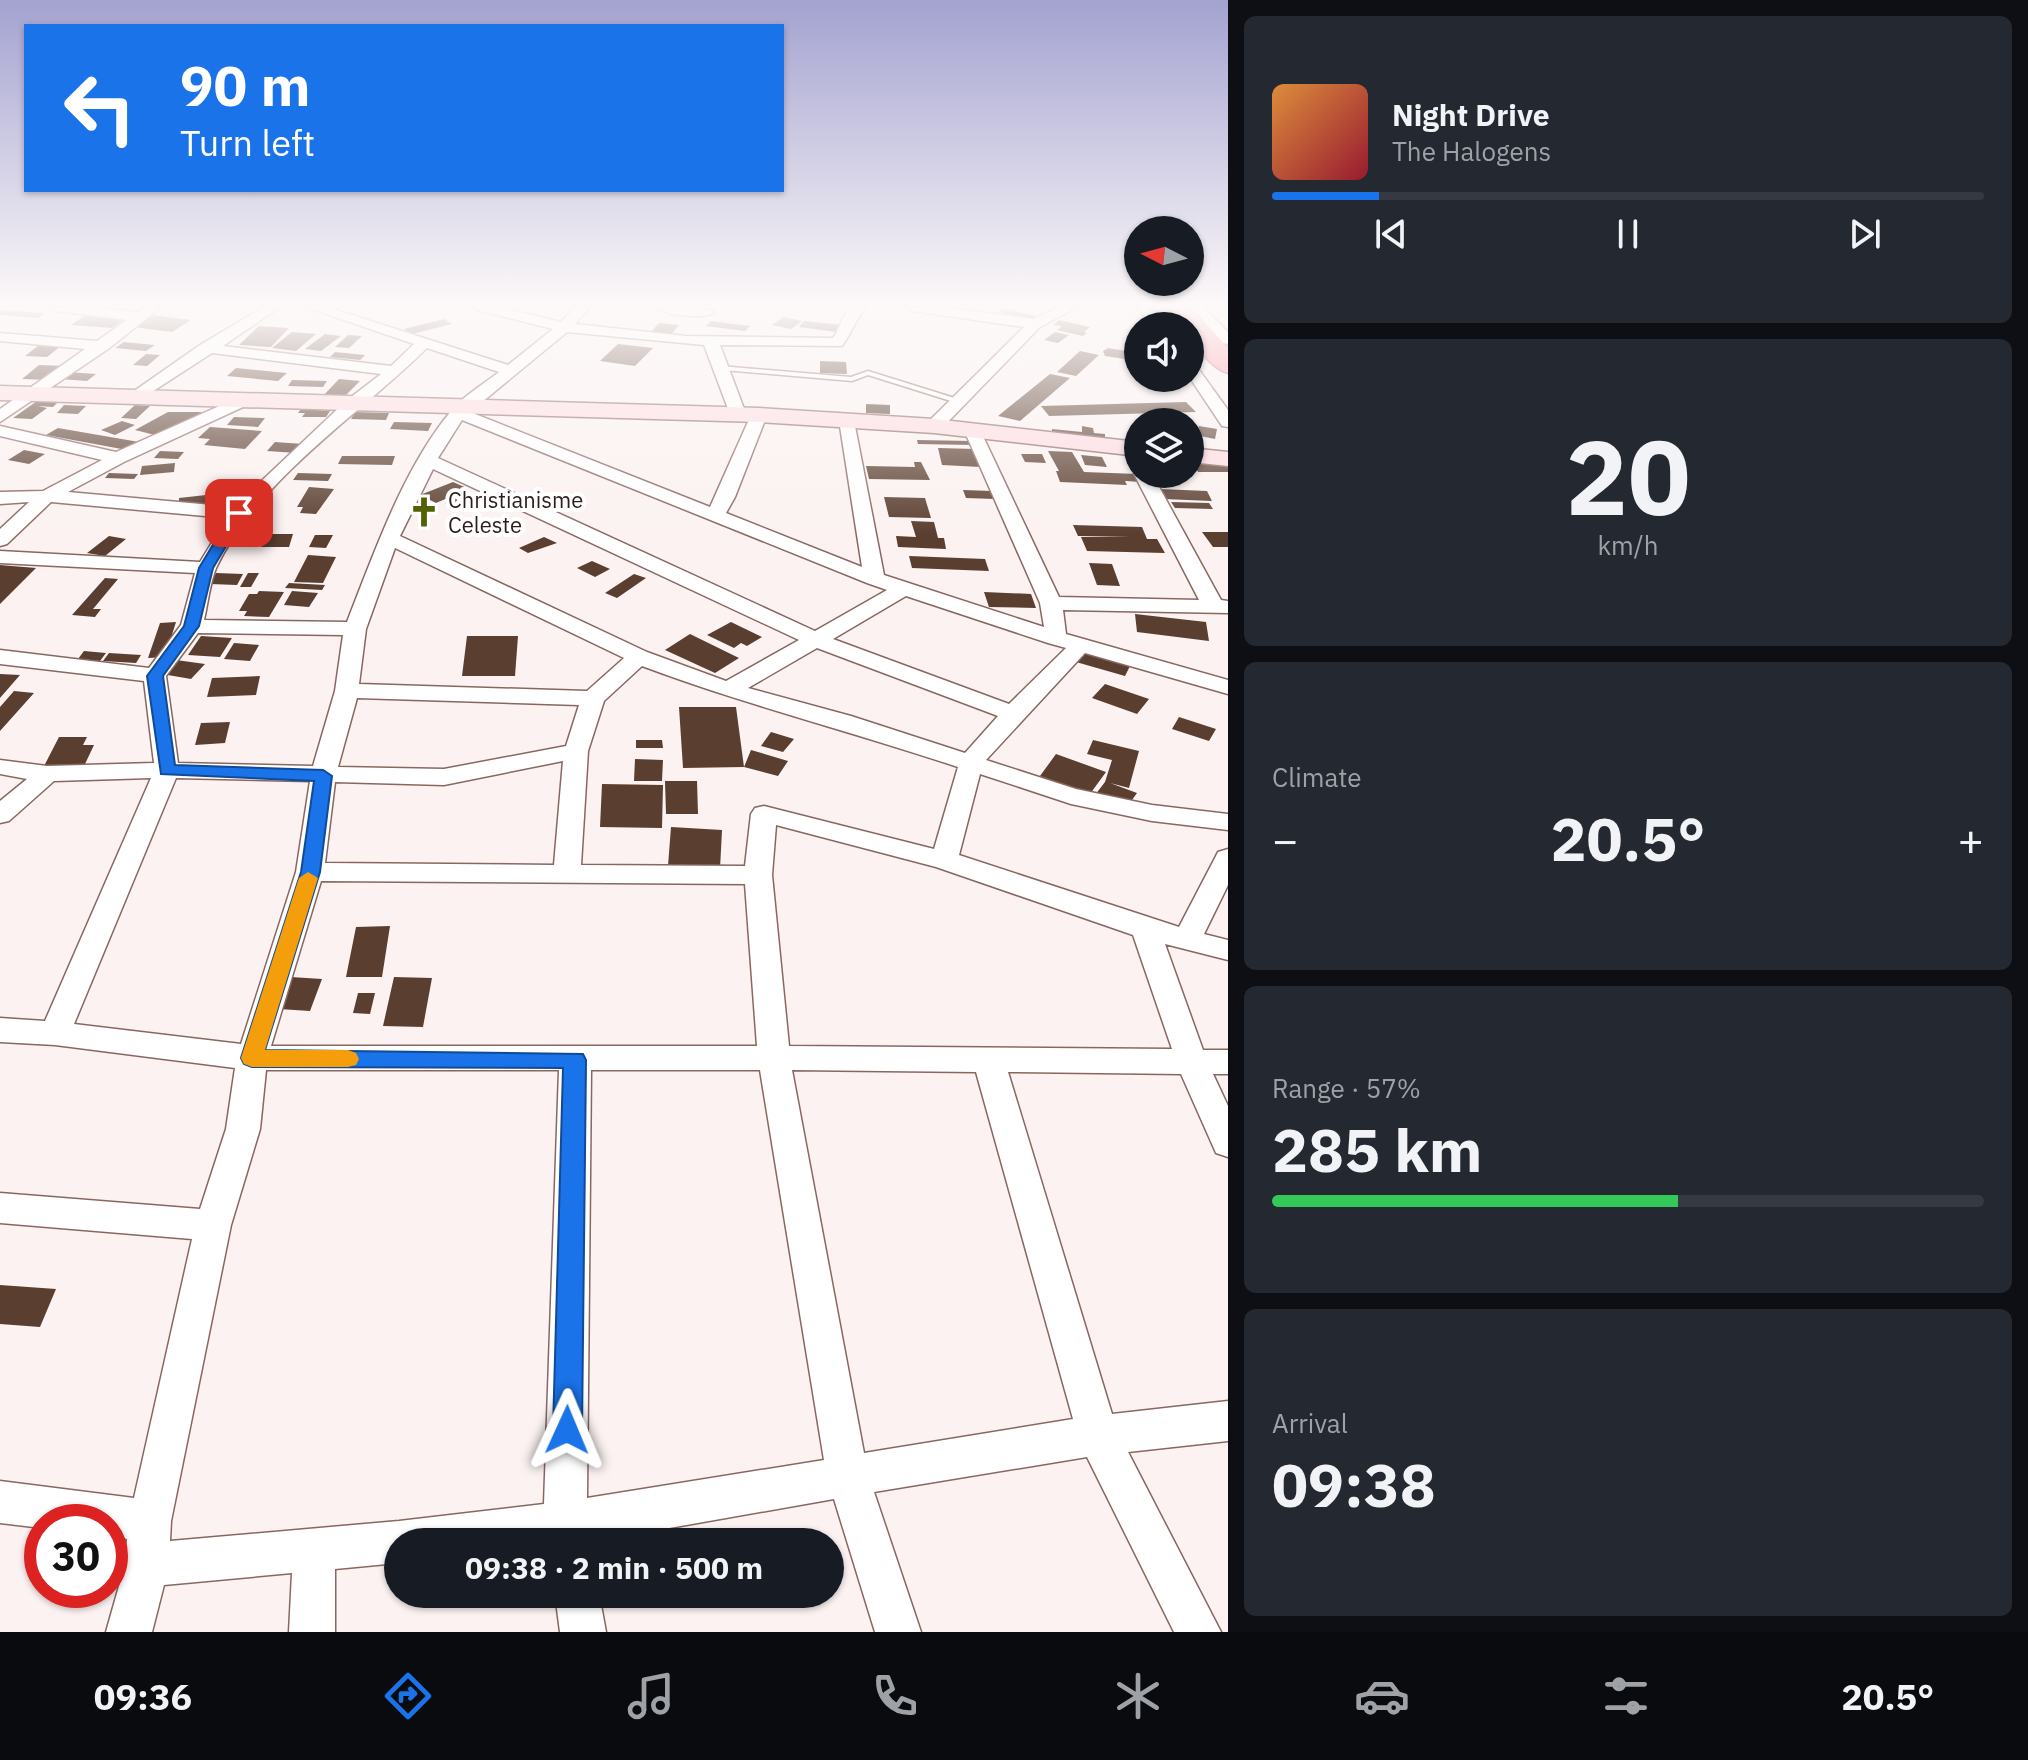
<!DOCTYPE html>
<html lang="en">
<head>
<meta charset="utf-8">
<style>
  :root { --surface:#171b24; --page:#242831; --text:#f1f3f6; --muted:#9ea1a6; --line:#363941; --accent:#1a73e8 }
  body { margin:0; font-family:"IBM Plex Sans",sans-serif; background:var(--page); color:var(--text); height:100vh; display:flex; flex-direction:column; font-size:30px; white-space:nowrap }
  * { box-sizing:border-box; margin:0 }
  p { font-size:26px; color:var(--muted) }
  .icon { flex:none; width:44px; height:44px; fill:none; stroke:currentColor; stroke-width:2; stroke-linecap:round; stroke-linejoin:round }
  .map { position:relative; flex:1; overflow:hidden }
  .drawer { display:flex; flex-direction:column; gap:16px; padding:16px; background:#0d0f14; width:800px }
  .drawer>* { flex:none }
  .hud { position:absolute; left:24px; top:24px; width:760px; height:168px; border-radius:0px; box-shadow:0 2px 6px #0004; background:#1a73e8; color:#fff; overflow:hidden }
  .needle { width:52px; rotate:276deg }
  .controls { position:absolute; left:1124px; top:216px; display:grid; gap:16px }
  .controls a { display:grid; place-items:center; width:80px; height:80px; border-radius:50%; background:var(--surface); box-shadow:0 2px 6px #0004; font-size:40px }
  .speed { position:absolute; left:24px; top:1504px; display:flex; gap:16px; font-size:40px; font-weight:700; text-align:center }
  .speed>* { display:grid; place-content:center; width:104px; height:104px; border-radius:50%; background:var(--surface); box-shadow:0 2px 6px #0004; line-height:1 }
  .speed .limit { border:12px solid #d22; background:#fff; color:#111 }
  .pin { position:absolute; display:grid; place-items:center; width:68px; height:68px; color:#fff; margin:-34px; border-radius:16px; box-shadow:0 4px 12px #0006 }
  .me { position:absolute; width:88px; margin:-44px; rotate:1deg; stroke-linejoin:round; filter:drop-shadow(0 0 6px #0008) }
  .turn { display:flex; align-items:center; gap:28px; height:168px; padding:0 24px; font-size:36px }
  .turn .icon { width:104px; height:104px; stroke-width:2.5 }
  .turn b { display:block; font-size:56px; line-height:68px }
  .big { font-size:60px; font-weight:700; line-height:1.1 }
  .drawer .card { flex:1; display:flex; flex-direction:column; justify-content:center; gap:12px; min-width:0; padding:0 28px; border-radius:12px; background:var(--page) }
  .drawer .dial { align-items:center; gap:0 }
  .dial b { font-size:104px; line-height:1 }
  .song { display:flex; align-items:center; gap:24px }
  .cover { width:96px; height:96px; border-radius:12px; background:linear-gradient(135deg,hsl(30 70% 55%),hsl(350 70% 35%)) }
  .played { height:8px; border-radius:4px; background:linear-gradient(90deg,var(--accent) 15%,var(--line) 15%) }
  .keys { display:flex; justify-content:space-around; direction:ltr }
  .heat { display:flex; justify-content:space-between; align-items:center; font-size:44px; direction:ltr }
  .charge { height:12px; border-radius:6px; background:linear-gradient(90deg,#34c759 57%,var(--line) 0) }
  .trip { position:absolute; left:384px; top:1528px; width:460px; height:80px; border-radius:40px; background:var(--surface); box-shadow:0 2px 6px #0004; font-weight:700; line-height:80px; text-align:center }
  .tab-bar { display:flex; height:128px; justify-content:space-around; align-items:center; background:#090b0e; color:var(--muted) }
  .tab-bar .icon { width:56px; height:56px }
  .tab-bar .current { color:var(--accent) }
  .tab-bar b { font-size:36px; color:var(--text) }
  main { display:flex; flex:1; min-height:0 }
  .map>svg:first-child { display:block }
  .building { fill:#5a3e30 }
  .lines { fill:none; stroke-linecap:round; stroke-linejoin:round }
  .lane-casing { stroke:#896761; stroke-width:3 }
  .street-casing { stroke:#896761; stroke-width:3 }
  .secondary-casing { stroke:#896761; stroke-width:3 }
  .highway-casing { stroke:#b1626d; stroke-width:3 }
  .lane { fill:#fff; fill-rule:evenodd }
  .street { fill:#fff; fill-rule:evenodd }
  .secondary { fill:#fddbe0; fill-rule:evenodd }
  .highway { fill:#f88699; fill-rule:evenodd }
  .route { fill:#1a73e8; stroke:#114b97; stroke-width:2 }
  .slow { fill:#f59e0b }
  .labels { text-anchor:middle; dominant-baseline:central; stroke-width:8; stroke-linejoin:round; paint-order:stroke }
  .far-poi-label { font-size:22px; fill:#2d1e1c; stroke:#fff; text-anchor:start }
</style>
</head>
<body>
<main>
<div class="map">
<svg width="1228" height="1632" viewBox="0 0 1228 1632">
  <rect width="100%" height="100%" fill="#fbf2f1"/>
  <path class="building" d="M1006,308L1042,318L1034,322L997,311Z
    M0,311L1,310L45,313L38,318L0,315Z
    M152,315L191,320L172,332L133,327Z
    M84,316L125,319L112,328L71,325Z
    M783,317L802,321L791,329L772,325Z
    M444,319L452,324L412,334L404,329Z
    M1059,320L1090,327L1084,332L1076,330L1087,333L1083,336L1057,330L1062,326L1053,325Z
    M711,321L750,326L745,331L706,326Z
    M804,321L842,325L837,332L799,327Z
    M659,323L679,325L668,338L648,335Z
    M259,326L289,328L271,347L239,345Z
    M292,332L316,334L296,351L272,348Z
    M1055,332L1069,335L1058,343L1044,340Z
    M325,334L341,336L321,351L305,349Z
    M348,335L362,336L349,348L335,347Z
    M124,342L155,345L146,351L115,348Z
    M618,344L653,348L635,366L600,361Z
    M39,345L61,346L47,357L25,356Z
    M1108,348L1138,353V361L1105,356L1103,351Z
    M1080,351L1099,355L1076,376L1057,372Z
    M335,352L365,355L360,360L330,357Z
    M146,354L160,355L147,366L133,365Z
    M820,361L846,362L847,374L820,373Z
    M39,365L67,366L51,380L22,379Z
    M236,368L287,373L278,381L227,376Z
    M68,372L96,374L87,381L60,379Z
    M1050,374L1070,378L1020,421L998,416Z
    M339,379L360,381L341,400L322,397Z
    M292,380L327,381L323,387L288,386Z
    M37,401H59L53,407L38,406L47,408L32,419L13,418Z
    M1186,402L1196,412L1049,416L1041,406Z
    M866,404L890,405V414L866,413Z
    M64,405L86,406L78,414L57,413Z
    M135,405L150,406L136,419L121,418Z
    M301,409L330,411L326,417H302L305,413H298Z
    M168,412H202L159,436L135,430Z
    M355,412L389,413L386,420L351,419Z
    M234,417L265,418L258,427L227,425Z
    M122,421L135,425L115,435L101,430Z
    M394,422L432,423L428,431L390,429Z
    M1082,426L1093,428L1094,433L1105,434V440L1052,435V429L1082,432Z
    M1199,426L1217,429L1215,439L1195,435Z
    M210,427L262,431L245,449L204,445L210,439L198,438Z
    M58,428L139,442L127,450L46,435Z
    M917,440L971,441L973,445L918,444Z
    M275,442L303,444L297,453L267,451Z
    M938,448L975,449L981,467L942,465Z
    M24,450L45,454L29,464L8,460Z
    M160,451L184,452L178,459L154,458Z
    M1048,451L1072,452L1084,472L1138,474L1142,482L1125,481L1127,485L1060,482L1056,471H1059Z
    M1021,454H1042L1046,463L1025,462Z
    M1081,455L1102,457L1107,467L1085,465Z
    M342,456H395L392,465L338,464Z
    M1192,461L1228,463V472H1198Z
    M914,462H921L930,480L869,479L866,466L915,467Z
    M175,463L174,472L140,475L142,466Z
    M109,473L138,474L134,479L105,478Z
    M298,473L332,474L328,481L293,480Z
    M453,482L469,489L436,503L420,495Z
    M309,487L334,489L316,514L300,513L303,507H297Z
    M1160,489L1207,491L1212,501L1164,499Z
    M963,490L992,491L995,499L966,498Z
    M469,493L483,500L460,510L445,503Z
    M206,495V504L179,506V498Z
    M884,497L925,498L931,518L889,517Z
    M1171,502L1209,503L1213,509L1175,508Z
    M269,510L271,528L248,530L247,512Z
    M911,521L934,522L938,538H944L946,549L898,547L896,536L916,537Z
    M1073,525L1142,527L1147,539H1157L1165,553L1087,551L1081,537H1131L1078,536Z
    M229,532L263,533L256,547H249L254,537H227Z
    M1202,532H1228V547H1213Z
    M265,534H293L289,547H261Z
    M315,535H333L326,548L309,547Z
    M109,536L126,539L105,556L87,553Z
    M544,537L557,543L528,553L519,548Z
    M308,555L336,557L323,583L294,582Z
    M909,556L985,559L989,571L912,568Z
    M592,561L610,569L595,577L577,568Z
    M1089,563L1112,564L1120,586L1097,585Z
    M0,565L36,568L0,604Z
    M216,573L243,574L237,585L210,584Z
    M248,573H259L251,587H240Z
    M634,574L646,578L617,598L605,593Z
    M105,578L118,579L93,609H101L95,617L72,615Z
    M289,583L325,585L322,590L285,588Z
    M259,591L284,592L269,617L244,616L247,611H239L249,594H257Z
    M292,591L318,593L309,607L284,605Z
    M984,592L1031,594L1036,608L989,607Z
    M1135,614L1206,622L1209,641L1137,632Z
    M176,622L165,657L148,658L160,623Z
    M731,622L762,637L747,646L741,643L734,648L707,635Z
    M690,634L739,658L715,673L665,650Z
    M201,636L232,638L220,657L188,655Z
    M467,636H518L515,676H462Z
    M234,643L259,645L250,661L224,659Z
    M84,651L106,653L100,661L78,659Z
    M1082,652L1130,666L1125,676L1076,662Z
    M109,653L141,655L136,663L103,661Z
    M176,660L205,664L191,679L162,674Z
    M0,674L20,675L0,698Z
    M260,676L256,695L207,697L212,678Z
    M1105,684L1149,699L1137,714L1092,698Z
    M14,691L34,693L0,731V707Z
    M679,707H736L744,767L683,768Z
    M1179,717L1216,729L1209,741L1172,729Z
    M230,722L225,743L195,745L201,723Z
    M771,732L794,739L783,752L761,746Z
    M59,737H87L83,745H94L85,764H74L72,768H43Z
    M636,740H662L663,748H636Z
    M1093,740L1139,751L1129,788L1110,783L1137,793L1127,807L1095,795L1105,782L1112,760L1087,754Z
    M751,750L788,761L778,776L744,767Z
    M1056,754L1106,772L1090,794L1040,776Z
    M635,759L663,760L662,781H634Z
    M665,781H697L698,814H666Z
    M602,784L663,785L662,828L600,827Z
    M671,827L722,830L720,869L668,866Z
    M390,926L382,977H346L356,927Z
    M291,977L322,979L310,1011L279,1009Z
    M394,977L432,978L423,1027L383,1026Z
    M358,993H375L370,1014L353,1013Z
    M0,1285L56,1289L40,1327L0,1324Z"/>
  <g class="lines">
    <g class="lane-casing">
      <path id="lane" d="M720,366L851,377L868,371L961,400L954,402L868,375L852,381L723,370H720Z"/>
    </g>
    <g class="street-casing">
      <path id="street" d="M50,307H90L137,312L145,307H161L108,349L0,422V409L85,349L0,341V333L97,341L127,320L57,311Z
        M264,307H280L223,346L391,366L414,344L306,307H327L508,365L553,329L477,310L475,307H499L561,322L575,307H590L575,324L686,336L833,338C841,327 841,316 851,307H866C856,319 852,332 842,346L720,345L746,414L744,418H732L730,414L704,345L567,332L470,412L710,507L751,415L759,410L765,411L767,415L735,497L726,513L862,567L839,420L841,416H853L884,575L1044,627L1040,603L964,430L966,426H978L980,430L1059,597L1199,600L1134,474L1138,470V474H1152L1221,600L1228,601V613L1063,610L1066,634L1228,680V694L1085,653L986,760L1076,789L1152,805L1228,814V830L1152,821L1071,804L980,774L959,855L1179,927L1215,858L1218,852L1228,849V885L1204,934L1228,940V960L1165,944L1203,1050H1228V1074H1213L1228,1106V1157L1216,1153L1181,1074L1008,1072L1112,1414L1228,1401V1441L1128,1452L1221,1632H1174L1087,1457L874,1492L921,1632H875L834,1499L590,1542H398V1563L335,1569V1632H289L292,1573L164,1585L152,1632H106L125,1565L127,1539L110,1537V1522H42V1528L0,1523V1481L134,1498L192,1239L0,1223V1193L200,1209L226,1129L235,1068L55,1045L0,1042V1018L45,1021L151,778L54,781L9,821L0,823V801L27,779L0,774V760L47,766L154,763L144,681L0,664V650L149,668L181,625L195,573L0,563V551L200,562L227,518L51,502L7,544L0,546V529L29,502L0,504V492L43,491L102,460L0,436V426L116,452L244,395H256V401L124,462L68,492L234,507L346,401L381,374L212,353L141,399L135,401L127,396L200,345ZM427,348L499,372C484,384 463,396 451,411C403,469 374,553 347,622L204,620C208,603 210,581 217,566C259,479 359,415 427,348ZM462,420L867,583L887,590L815,631L438,458ZM433,469L799,640L726,681L647,652L400,536ZM395,548L624,658L587,691L359,684L366,629ZM906,596L1048,643L1066,648L1009,704L833,639ZM198,633L343,635L335,691L313,766L178,763L166,676ZM817,648L998,716L965,753L851,716L748,688ZM642,666C746,705 853,732 958,767L934,849L764,806L755,808L751,814L745,866L581,865L588,751L604,701ZM357,698L579,705L566,746L444,769L338,767ZM563,761L554,865L325,863L335,782L444,785ZM176,778L310,781L296,872L241,1044L74,1024ZM776,825L936,867L1133,935L1172,1049L789,1046L772,875ZM321,881L745,884L757,1046H271ZM266,1070H559L544,1504L399,1521L170,1541L171,1521L231,1225L260,1129ZM591,1070H760L824,1460L587,1498ZM792,1070L976,1072L1073,1419L864,1453Z
        M654,307H699L715,312C704,320 665,315 654,307Z
        M906,307H942L1033,319L1059,307H1077L1040,327L940,430L934,431L926,426L928,422L1024,327L913,311Z
        M1137,307H1151L1167,326H1152Z
        M1188,307H1203L1228,332V344L1223,343Z
        M1190,362L1195,364L1228,410V427L1222,426L1190,378Z
        M555,1594H599L606,1632H560Z"/>
    </g>
    <g class="secondary-casing">
      <path id="secondary" d="M0,386L759,408L934,419L1138,442V456L934,433L759,422L0,400Z
        M1190,448L1228,452V466L1190,462Z"/>
    </g>
    <g class="highway-casing">
      <path id="highway" d="M1167,307H1192L1228,349V373C1212,369 1190,342 1190,326H1182Z"/>
    </g>
    <use href="#lane" class="lane"/>
    <use href="#street" class="street"/>
    <use href="#secondary" class="secondary"/>
    <use href="#highway" class="highway"/>
  </g>
  <linearGradient id="sky" x2="0" y2="1"><stop stop-color="#a3a2d0"/><stop offset="0.57" stop-color="#fdf9f9"/><stop offset="1" stop-color="#fdf9f9" stop-opacity="0"/></linearGradient>
  <rect width="1228" height="535" fill="url(#sky)"/>
  <path class="route" d="M234,510L246,513L213,568L199,626L163,676L175,765L323,770L332,776L320,872L265,1050L583,1054L586,1060L582,1430L577,1440L567,1444L557,1440L553,1430L563,1068L252,1067L244,1064L241,1058L301,872L314,781L161,774L147,676L184,626L199,568Z"/>
  <path class="slow" d="M308,872L318,878L265,1050H348L356,1053L359,1059L356,1065L348,1067H252L244,1064L241,1058L299,878Z"/>
  <defs>
    <g id="church-bare" transform="scale(2.4)"><path d="M-1.2-6h2.4v3.5h3.3v2.4h-3.3V6h-2.4V-.1h-3.3v-2.4h3.3Z" fill="#526103" stroke="#fff" stroke-width="2.5" paint-order="stroke"/></g>
  </defs>
  <g fill-rule="evenodd">
    <use href="#church-bare" x="424" y="512"/>
  </g>
  <g class="labels">
    <g class="far-poi-label">
      <text x="448" y="499">Christianisme<tspan x="448" dy="25">Celeste</tspan></text>
    </g>
  </g>
</svg>
<div class="controls">
<a><svg class="needle" viewBox="-14 -14 28 28"><path d="M0-13l5 13h-10z" fill="#e53935"/><path d="M0 13l5-13h-10z" fill="#9ea1a6"/></svg></a>
<a><svg class="icon" aria-label="sound" viewBox="0 0 24 24"><path d="M4 9h4l5-4v14l-5-4H4zM17 9q2 3 0 6"/></svg></a>
<a><svg class="icon" aria-label="layers" viewBox="0 0 24 24"><path d="M12 4l9 5-9 5-9-5zM3 14l9 5 9-5"/></svg></a>
</div>
<div class="speed"><div class="limit">30</div></div>
<div class="pin" style="left:239px;top:513px;background:#d93025"><svg class="icon" aria-label="arrive" viewBox="0 0 24 24"><path d="M6 21V4h12l-3 4 3 4H6"/></svg></div>
<svg class="me" style="left:567px;top:1430px" viewBox="-20 -20 40 40"><path d="M0-17L14 15 0 8-14 15z" fill="#1a73e8" stroke="#fff" stroke-width="4"/></svg>
<div class="trip">09:38 · 2 min · 500 m</div>
<div class="hud">
<div class="turn"><svg class="icon" aria-label="left" viewBox="0 0 24 24"><path d="M17 20v-9H6M10 6l-5 5 5 5"/></svg><div><b>90 m</b>Turn left</div></div>
</div>
</div>
<section class="drawer">
<div class="card">
<div class="song"><i class="cover"></i><div><b>Night Drive</b><p>The Halogens</p></div></div>
<div class="played"></div>
<div class="keys"><svg class="icon" aria-label="previous" viewBox="0 0 24 24"><path d="M18 5L8 12l10 7zM5 5v14"/></svg><svg class="icon" aria-label="pause" viewBox="0 0 24 24"><path d="M8 5v14M16 5v14"/></svg><svg class="icon" aria-label="next" viewBox="0 0 24 24"><path d="M6 5l10 7-10 7zM19 5v14"/></svg></div>
</div>
<div class="card dial"><b>20</b><p>km/h</p></div>
<div class="card"><p>Climate</p>
<div class="heat"><a>−</a><b class="big">20.5°</b><a>+</a></div>
</div>
<div class="card"><p>Range · 57%</p><b class="big">285 km</b><div class="charge"></div></div>
<div class="card"><p>Arrival</p><b class="big">09:38</b></div>
</section>
</main>
<nav class="tab-bar">
<b>09:36</b>
<svg class="icon current" aria-label="directions" viewBox="0 0 24 24"><path d="M12 3l9 9-9 9-9-9zM9 14v-3h6M13 9l2 2-2 2"/></svg>
<svg class="icon" aria-label="music" viewBox="0 0 24 24"><path d="M9 18V5l10-2v13"/><circle cx="6" cy="18" r="3"/><circle cx="16" cy="16" r="3"/></svg>
<svg class="icon" aria-label="phone" viewBox="0 0 24 24"><path d="M5 4h4l2 5-3 2q2 4 5 5l2-3 5 2v4C11 20 4 13 5 4z"/></svg>
<svg class="icon" aria-label="climate" viewBox="0 0 24 24"><path d="M12 3v18M4 7l16 10M4 17L20 7"/></svg>
<svg class="icon" aria-label="car" viewBox="0 0 24 24"><path d="M5 17H2v-5l4-1 3-4h7l3 4 3 1v5h-3M9 17h6M6 11h13"/><circle cx="7" cy="17" r="2"/><circle cx="17" cy="17" r="2"/></svg>
<svg class="icon" aria-label="filters" viewBox="0 0 24 24"><path d="M4 7h16M4 17h16"/><circle cx="9" cy="7" r="2"/><circle cx="15" cy="17" r="2"/></svg>
<b>20.5°</b>
</nav>
</body>
</html>
